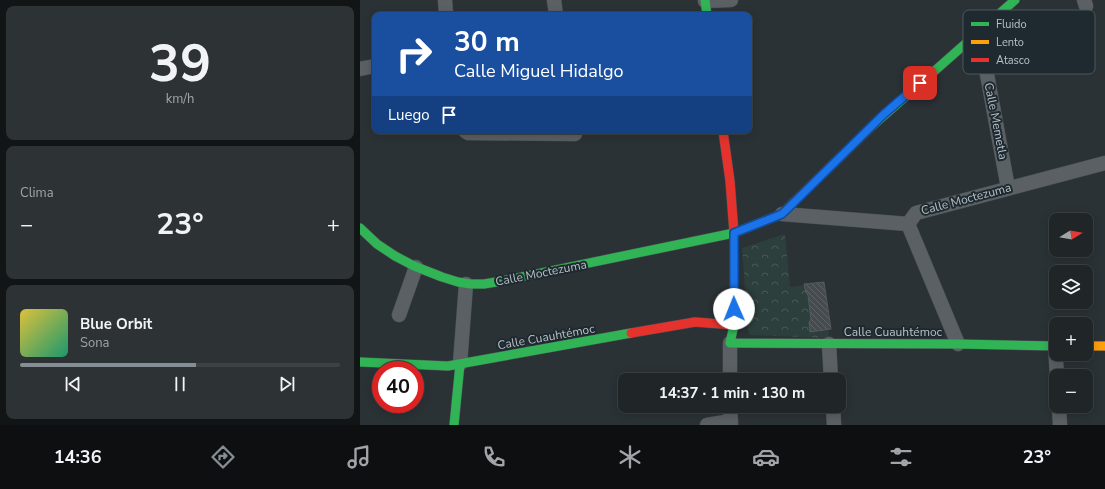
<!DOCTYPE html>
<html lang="es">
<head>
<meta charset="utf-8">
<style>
  :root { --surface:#202628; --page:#2d3234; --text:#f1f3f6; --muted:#a2a5a8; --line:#3d4345; --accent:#858e94 }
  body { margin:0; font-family:"Nunito Sans",sans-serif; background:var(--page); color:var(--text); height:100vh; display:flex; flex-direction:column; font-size:15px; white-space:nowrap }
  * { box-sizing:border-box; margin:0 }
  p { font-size:13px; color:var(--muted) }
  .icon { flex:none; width:22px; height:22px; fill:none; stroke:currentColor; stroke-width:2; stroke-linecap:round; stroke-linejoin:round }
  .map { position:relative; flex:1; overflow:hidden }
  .details { display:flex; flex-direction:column; gap:6px; padding:6px; background:#121516; width:360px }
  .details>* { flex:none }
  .banner { position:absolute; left:12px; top:12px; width:380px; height:122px; border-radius:8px; box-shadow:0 2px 10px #0003,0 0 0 1px var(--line); background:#1a4fa0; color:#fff; overflow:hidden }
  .needle { width:26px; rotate:79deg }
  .tools { position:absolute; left:689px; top:213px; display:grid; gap:8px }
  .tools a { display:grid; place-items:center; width:44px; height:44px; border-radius:8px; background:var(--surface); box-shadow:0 2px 10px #0003,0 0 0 1px var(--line); font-size:20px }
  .speed { position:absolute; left:12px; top:361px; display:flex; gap:8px; font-size:20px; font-weight:700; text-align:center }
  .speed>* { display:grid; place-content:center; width:52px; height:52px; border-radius:50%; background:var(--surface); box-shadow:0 2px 10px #0003,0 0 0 1px var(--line); line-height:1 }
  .speed .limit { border:6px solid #d22; background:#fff; color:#111 }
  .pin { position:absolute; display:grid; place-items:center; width:34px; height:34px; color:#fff; margin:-17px; border-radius:8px; box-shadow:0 2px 6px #0006 }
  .me { position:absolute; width:44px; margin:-22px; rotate:359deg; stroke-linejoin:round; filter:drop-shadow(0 0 3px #0008) }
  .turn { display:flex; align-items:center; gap:14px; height:84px; padding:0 16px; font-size:18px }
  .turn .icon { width:52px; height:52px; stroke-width:2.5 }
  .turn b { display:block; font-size:28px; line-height:34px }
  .then { display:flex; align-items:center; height:38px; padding:0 16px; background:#0003; gap:8px; font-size:15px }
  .big { font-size:30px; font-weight:700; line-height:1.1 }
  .details .tile { flex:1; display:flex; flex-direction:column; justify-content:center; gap:6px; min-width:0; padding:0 14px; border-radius:8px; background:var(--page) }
  .details .dial { align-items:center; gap:0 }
  .dial b { font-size:52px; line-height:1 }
  .song { display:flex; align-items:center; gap:12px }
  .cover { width:48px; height:48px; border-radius:6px; background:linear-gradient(135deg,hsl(50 70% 55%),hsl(160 70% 35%)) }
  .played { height:4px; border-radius:2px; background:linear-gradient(90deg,var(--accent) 55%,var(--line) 55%) }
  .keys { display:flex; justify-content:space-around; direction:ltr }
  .heat { display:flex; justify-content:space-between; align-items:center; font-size:22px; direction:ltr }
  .trip { position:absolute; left:258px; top:373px; width:228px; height:40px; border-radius:8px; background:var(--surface); box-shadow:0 2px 10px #0003,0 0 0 1px var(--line); font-weight:700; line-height:40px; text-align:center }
  .menu { display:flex; height:64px; justify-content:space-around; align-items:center; background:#0d0f10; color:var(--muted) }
  .menu .icon { width:28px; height:28px }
  .menu .active { color:var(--accent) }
  .menu b { font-size:18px; color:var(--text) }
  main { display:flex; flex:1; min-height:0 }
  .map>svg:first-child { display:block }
  .park { fill:url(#park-crowns) }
  .building { fill:url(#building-back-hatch); stroke:#535a5d }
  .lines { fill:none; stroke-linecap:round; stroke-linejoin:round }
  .street-casing { stroke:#494e51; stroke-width:15 }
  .fast-casing { stroke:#494e51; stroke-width:10 }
  .slow-casing { stroke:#494e51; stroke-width:10 }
  .jam-casing { stroke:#494e51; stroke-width:10 }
  .street { stroke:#5b6064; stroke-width:14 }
  .fast { stroke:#30b455; stroke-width:9 }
  .slow { stroke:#ff9f0a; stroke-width:9 }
  .jam { stroke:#e5322d; stroke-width:9 }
  .route-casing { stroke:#114b97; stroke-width:10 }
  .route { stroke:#1a73e8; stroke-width:7 }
  .labels { text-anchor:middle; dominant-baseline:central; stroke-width:4; stroke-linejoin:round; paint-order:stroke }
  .street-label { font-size:12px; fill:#b6c0c6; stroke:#1f2a30 }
  .key { fill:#1f2a30; stroke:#4c575d; stroke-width:1 }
  .key-label { font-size:11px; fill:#b6c0c6 }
</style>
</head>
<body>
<main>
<section class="details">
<div class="tile dial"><b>39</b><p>km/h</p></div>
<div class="tile"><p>Clima</p>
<div class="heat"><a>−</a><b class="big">23°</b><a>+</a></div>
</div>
<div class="tile">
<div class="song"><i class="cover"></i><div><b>Blue Orbit</b><p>Sona</p></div></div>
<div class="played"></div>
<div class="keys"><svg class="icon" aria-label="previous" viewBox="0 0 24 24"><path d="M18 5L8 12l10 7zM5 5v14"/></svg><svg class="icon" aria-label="pause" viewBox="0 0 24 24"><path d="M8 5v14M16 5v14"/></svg><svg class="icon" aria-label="next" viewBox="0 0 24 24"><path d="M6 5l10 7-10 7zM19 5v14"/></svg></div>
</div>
</section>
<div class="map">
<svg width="745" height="425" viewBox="0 0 745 425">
  <defs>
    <pattern id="park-crowns" width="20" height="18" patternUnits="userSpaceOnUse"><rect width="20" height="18" fill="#2c3f3c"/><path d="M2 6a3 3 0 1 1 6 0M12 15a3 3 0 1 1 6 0" fill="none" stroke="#485957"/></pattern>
    <pattern id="building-back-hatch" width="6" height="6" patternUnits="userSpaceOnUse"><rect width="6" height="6" fill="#454b4f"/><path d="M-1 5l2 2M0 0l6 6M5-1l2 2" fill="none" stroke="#5e6367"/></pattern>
  </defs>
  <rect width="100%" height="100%" fill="#2b3236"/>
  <path class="park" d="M425,234L430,287L464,283L469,338L390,335L388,329L382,248Z"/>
  <path class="building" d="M464,282L471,329L450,332L449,322L451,320L448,295L446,293L444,284Z"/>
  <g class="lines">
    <g class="street-casing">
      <path id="street" d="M85,0L86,15
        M194,0L196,15
        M724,0L726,6
        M345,1L371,0
        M619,31L648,188
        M0,69L15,66
        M105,131L108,133L215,134
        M422,214L548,224L556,213L745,163
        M548,224L598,344
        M39,315L56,267
        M370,343V380
        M469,344L471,380
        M695,346L697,376
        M100,364L106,284
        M370,406L371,425
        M473,406L474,425
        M699,406L700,425
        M347,425L371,421"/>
    </g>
    <g class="fast-casing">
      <path id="fast" d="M345,0L347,15
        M511,127L655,0
        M0,228L17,244L35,256L54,266L82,277L98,282L110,284H124L142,281L374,233L422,214L433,203
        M374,301V325L370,343L598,344L696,346
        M0,362L88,366L271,333
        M94,425L100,364"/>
    </g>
    <g class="slow-casing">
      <path id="slow" d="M726,346H745"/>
    </g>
    <g class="jam-casing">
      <path id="jam" d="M363,131L370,181L374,233V301
        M433,203L511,127
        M271,333L335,322L374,325"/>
    </g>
    <use href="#street" class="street"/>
    <use href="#fast" class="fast"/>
    <use href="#slow" class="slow"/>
    <use href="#jam" class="jam"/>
  </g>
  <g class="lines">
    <g class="route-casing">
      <path id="route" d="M374,309V233L422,214L524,114L560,83"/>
    </g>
    <use href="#route" class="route"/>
  </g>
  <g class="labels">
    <g class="street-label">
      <text transform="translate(636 121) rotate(79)">Calle Memetla</text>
      <text transform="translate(606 199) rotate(-15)">Calle Moctezuma</text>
      <text transform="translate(181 273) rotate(-11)">Calle Moctezuma</text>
      <text x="533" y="332">Calle Cuauhtémoc</text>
      <text transform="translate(186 337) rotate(-10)">Calle Cuauhtémoc</text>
    </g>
  </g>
  <rect x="603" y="10" width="132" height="64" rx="6" class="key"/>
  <rect x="611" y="22" width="18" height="4" fill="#30b455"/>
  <rect x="611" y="40" width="18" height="4" fill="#ff9f0a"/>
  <rect x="611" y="58" width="18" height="4" fill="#e5322d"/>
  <g class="key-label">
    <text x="636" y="28">Fluido</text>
    <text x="636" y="46">Lento</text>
    <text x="636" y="64">Atasco</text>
  </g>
</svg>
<div class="tools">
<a><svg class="needle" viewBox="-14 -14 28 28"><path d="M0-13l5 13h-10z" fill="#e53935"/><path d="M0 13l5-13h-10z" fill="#a2a5a8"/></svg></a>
<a><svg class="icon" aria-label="layers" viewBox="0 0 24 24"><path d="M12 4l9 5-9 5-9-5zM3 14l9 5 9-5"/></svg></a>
<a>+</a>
<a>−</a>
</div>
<div class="speed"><div class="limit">40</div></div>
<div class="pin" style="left:560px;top:83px;background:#d93025"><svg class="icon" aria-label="arrive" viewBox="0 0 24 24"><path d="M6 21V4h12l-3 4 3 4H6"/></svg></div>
<svg class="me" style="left:374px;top:309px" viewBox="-20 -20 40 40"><circle r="19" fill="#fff"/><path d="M0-13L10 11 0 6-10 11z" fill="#1a73e8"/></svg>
<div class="trip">14:37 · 1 min · 130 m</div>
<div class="banner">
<div class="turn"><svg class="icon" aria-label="right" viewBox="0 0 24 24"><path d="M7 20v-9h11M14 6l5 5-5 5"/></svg><div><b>30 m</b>Calle Miguel Hidalgo</div></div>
<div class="then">Luego<svg class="icon" aria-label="arrive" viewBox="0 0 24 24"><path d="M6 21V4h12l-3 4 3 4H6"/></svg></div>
</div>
</div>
</main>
<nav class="menu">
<b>14:36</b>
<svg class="icon active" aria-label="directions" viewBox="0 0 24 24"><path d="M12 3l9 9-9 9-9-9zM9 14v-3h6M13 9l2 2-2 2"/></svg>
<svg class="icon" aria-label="music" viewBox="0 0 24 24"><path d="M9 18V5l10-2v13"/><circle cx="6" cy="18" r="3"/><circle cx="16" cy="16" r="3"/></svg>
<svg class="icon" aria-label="phone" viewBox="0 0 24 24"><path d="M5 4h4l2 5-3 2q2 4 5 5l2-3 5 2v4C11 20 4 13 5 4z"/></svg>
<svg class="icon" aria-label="climate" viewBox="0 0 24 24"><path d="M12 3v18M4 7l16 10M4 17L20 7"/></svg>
<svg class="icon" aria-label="car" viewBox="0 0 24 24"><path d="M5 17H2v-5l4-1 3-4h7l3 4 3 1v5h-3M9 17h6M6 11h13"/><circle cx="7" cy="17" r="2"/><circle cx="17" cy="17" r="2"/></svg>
<svg class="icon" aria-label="filters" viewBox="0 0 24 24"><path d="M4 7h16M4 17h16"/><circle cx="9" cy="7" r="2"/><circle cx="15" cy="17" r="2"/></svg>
<b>23°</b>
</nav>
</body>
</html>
